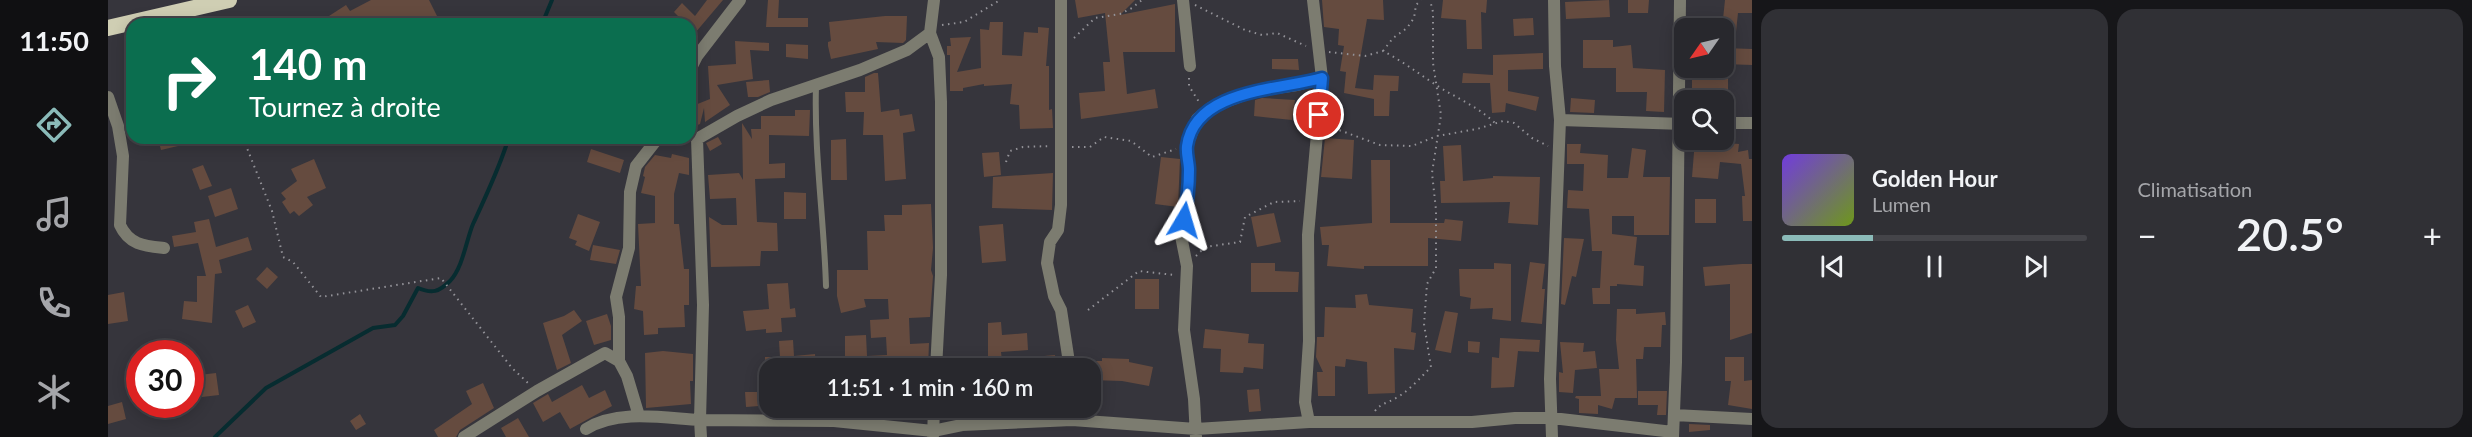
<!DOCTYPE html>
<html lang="fr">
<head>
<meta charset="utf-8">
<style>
  :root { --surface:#28282d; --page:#303035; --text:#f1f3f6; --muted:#a5a6aa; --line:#444449; --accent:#8bbbb9 }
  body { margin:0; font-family:Lato,sans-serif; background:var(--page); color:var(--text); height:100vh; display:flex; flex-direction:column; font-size:22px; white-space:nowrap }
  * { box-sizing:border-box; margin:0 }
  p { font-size:20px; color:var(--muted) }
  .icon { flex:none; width:33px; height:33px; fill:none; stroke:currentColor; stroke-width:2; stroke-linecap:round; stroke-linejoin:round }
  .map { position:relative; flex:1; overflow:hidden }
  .panel { display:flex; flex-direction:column; gap:9px; padding:9px; background:#161619; width:720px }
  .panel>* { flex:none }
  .top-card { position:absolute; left:18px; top:18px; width:570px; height:126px; border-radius:18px; box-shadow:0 3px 15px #0003,0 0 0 2px var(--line); background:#0b6e4f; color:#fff; overflow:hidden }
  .needle { width:39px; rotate:236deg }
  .buttons { position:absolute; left:1566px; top:18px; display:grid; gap:12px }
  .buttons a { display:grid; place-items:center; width:60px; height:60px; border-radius:12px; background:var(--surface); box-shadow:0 3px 15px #0003,0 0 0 2px var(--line); font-size:30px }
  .speed { position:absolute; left:18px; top:340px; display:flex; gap:12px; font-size:30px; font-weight:700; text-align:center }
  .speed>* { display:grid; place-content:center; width:78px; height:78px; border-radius:50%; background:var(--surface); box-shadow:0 3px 15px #0003,0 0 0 2px var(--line); line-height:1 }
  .speed .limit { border:9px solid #d22; background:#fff; color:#111 }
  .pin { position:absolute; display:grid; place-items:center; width:51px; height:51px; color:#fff; margin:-26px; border:3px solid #fff; border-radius:50%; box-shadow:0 2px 6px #0007 }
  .me { position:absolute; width:66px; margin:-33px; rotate:7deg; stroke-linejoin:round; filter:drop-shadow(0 0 4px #0008) }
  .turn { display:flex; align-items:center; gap:21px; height:126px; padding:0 24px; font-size:27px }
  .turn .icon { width:78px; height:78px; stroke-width:2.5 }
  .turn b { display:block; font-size:42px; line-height:51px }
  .big { font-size:45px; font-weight:600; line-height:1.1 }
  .panel .widget { flex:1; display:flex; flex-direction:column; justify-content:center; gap:9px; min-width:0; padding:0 21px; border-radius:18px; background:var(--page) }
  .song { display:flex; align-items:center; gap:18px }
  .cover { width:72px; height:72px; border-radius:9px; background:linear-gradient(135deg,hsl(260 70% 55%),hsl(80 70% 35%)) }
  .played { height:6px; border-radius:3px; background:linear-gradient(90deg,var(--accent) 30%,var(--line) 30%) }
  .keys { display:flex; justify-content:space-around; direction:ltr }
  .heat { display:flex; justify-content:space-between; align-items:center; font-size:33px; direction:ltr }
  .panel .tiles { flex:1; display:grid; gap:9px; grid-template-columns:repeat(2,1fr) }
  .trip { position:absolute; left:651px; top:358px; width:342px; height:60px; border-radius:18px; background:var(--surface); box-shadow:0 3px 15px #0003,0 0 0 2px var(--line); font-weight:600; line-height:60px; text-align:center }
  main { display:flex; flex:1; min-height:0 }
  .tab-bar { display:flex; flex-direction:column; width:108px; justify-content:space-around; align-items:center; background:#101012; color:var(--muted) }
  .tab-bar .icon { width:42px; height:42px }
  .tab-bar .selected { color:var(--accent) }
  .tab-bar b { font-size:27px; color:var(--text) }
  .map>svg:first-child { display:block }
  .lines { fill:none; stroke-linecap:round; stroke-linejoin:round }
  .stream { stroke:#072c30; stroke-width:4 }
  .building { fill:#654b3f }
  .path { stroke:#949399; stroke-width:2; stroke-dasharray:1.5 4.5; stroke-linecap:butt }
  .service { stroke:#7c7c70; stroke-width:6 }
  .minor { stroke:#7c7c70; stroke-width:12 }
  .trunk { stroke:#cfceb3; stroke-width:16 }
  .route-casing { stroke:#114b97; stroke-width:15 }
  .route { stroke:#1a73e8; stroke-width:10 }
</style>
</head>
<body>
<main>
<nav class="tab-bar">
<b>11:50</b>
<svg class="icon selected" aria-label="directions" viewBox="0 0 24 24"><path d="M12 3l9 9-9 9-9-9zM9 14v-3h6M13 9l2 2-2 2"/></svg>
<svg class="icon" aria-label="music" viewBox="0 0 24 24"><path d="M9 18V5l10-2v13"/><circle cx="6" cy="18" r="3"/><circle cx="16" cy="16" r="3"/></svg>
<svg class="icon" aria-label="phone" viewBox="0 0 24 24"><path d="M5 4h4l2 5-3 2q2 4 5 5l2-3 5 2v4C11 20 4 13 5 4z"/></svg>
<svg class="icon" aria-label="climate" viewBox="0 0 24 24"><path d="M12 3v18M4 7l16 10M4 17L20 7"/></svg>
</nav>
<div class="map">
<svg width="1644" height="437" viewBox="0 0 1644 437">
  <rect width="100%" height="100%" fill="#36353c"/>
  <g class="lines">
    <path class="stream" d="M434,24L444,0
      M107,437L158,388L265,328L287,325L295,316L310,288C324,294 331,292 342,281C355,267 358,241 365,224C377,198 389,173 398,146L399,138"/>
  </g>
  <path class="building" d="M263,0H321L333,24H226L221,16L238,5L242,11Z
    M599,0H615L582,39V24H578L566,12L574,3L587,16Z
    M660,0H671L670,18H700V27H658Z
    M967,0H1027L1012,15L1067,4V52H1015L1019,94L1047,89L1050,108L973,119L971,93L997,91L995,62H1002L997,13L970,18Z
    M1214,0H1275L1276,20L1259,19L1247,88L1265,90L1266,75L1291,76L1290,91H1282L1281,116H1266V99L1236,93L1238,72L1232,71L1236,46L1230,45L1231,29L1216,27Z
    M1335,0H1379L1378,13L1373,12L1374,49H1359L1358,20L1333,18Z
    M1501,0L1502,17L1458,19L1457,2Z
    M1520,0H1541L1540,13H1520Z
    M1617,0H1644V13H1630L1628,32L1616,30V28L1585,27L1586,16L1615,19Z
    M777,16H799L798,40L795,43L768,42L770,49L723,59L720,46V42L723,41L721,22Z
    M1425,18L1426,35L1406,36L1405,19Z
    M882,22H895L894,55L914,56L916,32L930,33V27L941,28L938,66H941V110L944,109L945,128L912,129L911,105L902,104L904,84L876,86V84L855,88V91H842V55H839V46H843L842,38L863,37L849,72L873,68L872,29L881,30Z
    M1475,40H1505V47L1523,45L1525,68L1557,70L1556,112L1538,111L1539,92H1508V68H1475Z
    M627,41L661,43V51L642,50L645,79L609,85L622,105L597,122L596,108L592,124L582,128V107L602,99L600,66L628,64Z
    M678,44L700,45V59L678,57Z
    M1616,48L1644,49V65L1616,64Z
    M1435,53V69L1400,70V91L1431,97L1428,111L1398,103L1397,112L1384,113L1382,83H1354L1355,73L1385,75V55Z
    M1164,59H1190L1191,70L1164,69Z
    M1584,68H1620V98L1584,97Z
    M766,73H770L773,112L791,109L792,116L804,114L807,131L795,133L798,179L777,181L775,135H755L756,112H738L737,92H757V77Z
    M661,80L662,92L650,97H640L638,82Z
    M1154,98L1187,100L1184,120L1146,116L1147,100Z
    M1463,98L1487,100L1486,113L1462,112Z
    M687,110H702L701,136L661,135V164L677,163V178L647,179L649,222L669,223L670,251H653L652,266L603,267L601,217L614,225H629L628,198L602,199L600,175L631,173L635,180L634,123L644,139L643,129H653V116H687Z
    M610,137L614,144L602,151L598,143Z
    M50,138H86L87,142L53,150Z
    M1217,138L1246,140L1244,179L1213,177Z
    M738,139L739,180H723V140Z
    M1587,140H1619V143L1631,144L1630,152L1640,150L1641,159H1644V221H1635L1634,196H1637L1633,164L1612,162L1610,179L1584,177Z
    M1459,144H1473L1472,153L1500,155L1499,178H1520L1524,148L1538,150L1535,177H1562L1561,235H1526V216H1504V234L1529,237L1526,265L1536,266L1535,286L1509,284V286H1502V304H1485L1484,288H1492L1494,251H1484L1481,209L1459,208L1460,190L1475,191L1476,164H1459Z
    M1353,145L1355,181L1385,178V176L1432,177L1430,225L1400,223L1402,202L1333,203L1332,181H1337L1335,146Z
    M483,149L516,160L512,173L479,162Z
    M891,152L893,175L876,177L874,153Z
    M564,154L581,158V175L571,173L566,194V224H571L576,269H581V305H576L577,327L550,328V334L536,335L535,311L526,309L528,286H533L530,224L547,223V196L533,193L537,177L535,176L537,167L547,155L563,158Z
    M1053,157L1072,159L1070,207L1047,204Z
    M206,159L218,188L199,197L205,205L191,216L186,211L182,214L174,202L178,199L173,193L189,181L183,169Z
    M1263,160H1282V223H1336L1337,219L1355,221L1353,241L1320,238V266H1256V269L1219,266L1221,245H1214L1212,227L1264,223Z
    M95,165L104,186L92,190L84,169Z
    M945,173L944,210L884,208L885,177Z
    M123,188L130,209L107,217L100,196Z
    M676,192L698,193V219H676Z
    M1587,199H1608V223H1587Z
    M823,204L825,248L823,270L825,276L822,317L801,318L802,344L821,343L820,369H727L726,359L737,358V336L758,335L759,356L779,355L778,337L763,338L762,320L781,319L780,299H756L758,307L733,313L729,296V270H760L759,231H777L776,215H794V205Z
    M1166,213L1173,242L1149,247L1143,217Z
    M470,214L492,222L481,251L467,245L469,241L461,238Z
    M101,219L108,247L140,237L144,250L111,260L114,273L107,274L104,323L74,319L76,301L89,302V276H98L90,243L66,247L64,236L88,232L86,222Z
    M895,224L898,261L874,263L871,226Z
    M1456,238L1476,239L1468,277L1464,276L1457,305L1453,304Z
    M485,245L512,250L508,264L482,260Z
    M1422,262L1437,264L1434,289H1437L1434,324L1413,322Z
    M1143,263H1167V271L1191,272L1190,292H1143Z
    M1386,263L1403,264V321L1384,319L1385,308L1362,309L1363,298L1352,296L1351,269H1386Z
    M1634,264H1644V333L1622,340V284L1597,286L1595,267Z
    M159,267L170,277L159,289L148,279Z
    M1027,279H1051V309H1027Z
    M680,283L682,309L687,308L688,317L673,318L674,332L658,333V329L638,331L635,311L661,309L659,284Z
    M16,292L20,321L0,324V295Z
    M1259,294L1261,305L1305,309L1303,332L1308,333L1306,350L1286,348L1287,393L1260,394L1259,362L1238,359L1237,367L1227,366V396H1210L1209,372H1215L1208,357L1209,337H1216L1217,307L1248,308L1247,295Z
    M140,305L148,322L135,328L127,311Z
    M1509,309H1528V314L1557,312L1558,325H1554L1553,347H1536L1535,359H1528L1529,398H1507L1504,409L1490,405V414L1471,413V399L1467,398L1468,396H1493L1491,369H1511L1508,340Z
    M466,310L474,321L454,335L463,363L449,370L435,323L456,316Z
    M1337,311L1350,313L1343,353L1327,350Z
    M499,314L503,326V340L486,345L478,321Z
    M893,322L894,335L919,333L920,350L893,352L895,369H869L868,358L880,357V323Z
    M1097,329L1141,334L1140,343L1156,344L1155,369L1136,367L1135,373L1112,372L1113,349L1095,348Z
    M1392,338L1432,340L1431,352L1410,351L1406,387L1383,388L1384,357L1391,358Z
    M685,340L686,356L707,354L708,369H657V357H672L671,341Z
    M1360,341L1372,342L1371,353L1360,352Z
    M1452,342L1476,343L1475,352L1487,351L1489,368L1467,370L1465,393L1451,392V372L1455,373Z
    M555,351L585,354V381H582L583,404L538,408L537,353Z
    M947,355L948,369H926L925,357Z
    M1617,357H1636V381L1644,380V409L1620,405L1623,381H1617Z
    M994,358L1021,359V362L1045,367L1041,386L1014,381L982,380V361H994Z
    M108,373L111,395L94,397L91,375Z
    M375,383L386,408L352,430L348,437H330L326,430L364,404L358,391Z
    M474,385L481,398L497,390L504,406L462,429L452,412L435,422L425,403L440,394L444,402Z
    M1151,389L1153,411L1141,412L1139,390Z
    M1530,391H1559L1558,415H1549L1550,405H1530Z
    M637,392H650L651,406L638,407Z
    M14,402L18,419L0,424V406Z
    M40,405H53L55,413L43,416Z
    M252,414L258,424L248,430L242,421Z
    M410,418L421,437H398L393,428Z
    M1581,424L1602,425V430L1581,432Z"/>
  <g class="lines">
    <path class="path" d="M1087,5L1137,30L1154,35L1169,33L1198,46
      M834,25L856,22L892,0
      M966,38L987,18L1012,14L1024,8L1034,0
      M1275,51L1285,38L1299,28L1306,18L1308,5L1313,0
      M1221,52L1257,56L1275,51C1294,61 1310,73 1328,85C1348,98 1369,106 1387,123
      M1081,78V86L1091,102
      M1222,123L1231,130L1272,145L1304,146L1329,136L1369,129L1395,121L1406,123L1424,138L1440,146
      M135,138L164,211L175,257L185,262L213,297L333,278L404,368L420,383
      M964,147H982L996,137L1023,141L1044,157L1068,149
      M898,162L902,151L915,147L943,146
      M1088,256L1097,247L1132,242L1137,217L1166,202L1192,201
      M980,310L1031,271L1066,275
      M1267,411C1273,403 1280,403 1288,398C1302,390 1312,378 1323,367L1316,324L1319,284L1328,268V210L1324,173L1333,115L1325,63V12L1322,0"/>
    <path class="service" d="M708,86C706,153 716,219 718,286"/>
    <path class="minor" d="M826,0L822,33L831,57L833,102V275L828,369
      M953,0V205L950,230L942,242L939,263L946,296L953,310L962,369
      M1075,0L1082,66
      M582,70L589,56L632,0
      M0,97L10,126L15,156L12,225C21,245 37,246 56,248
      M1452,120L1576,124
      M1616,123H1644
      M511,361V317L508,297L521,248L522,192L528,166L550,138
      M1566,415L1644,419
      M1201,422L1197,402L1201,341L1200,235L1214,78L1205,0
      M478,429C510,409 556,418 592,420L595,305L589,139L629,116L663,100L752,70L799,50L822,33
      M356,437L429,391L497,353L511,361L519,376L531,416
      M593,437L592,420L726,421L825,431L854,425L964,420L1088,429L1201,422H1364L1407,418H1444L1565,432
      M825,437L826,408
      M1088,437L1086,399L1076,330L1079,266L1073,236L1079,205L1081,169L1079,146L1089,119L1104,107L1147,91L1189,85L1214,78
      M1444,437L1442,379L1452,120L1447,66L1446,0
      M1565,437L1568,362L1572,0"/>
    <path class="trunk" d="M0,28L121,0"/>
  </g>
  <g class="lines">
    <g class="route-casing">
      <path id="route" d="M1076,220C1079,204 1081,187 1081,170C1081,162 1078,154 1079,146C1087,89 1171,90 1214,78L1211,115"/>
    </g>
    <use href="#route" class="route"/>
  </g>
</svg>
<div class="buttons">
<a><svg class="needle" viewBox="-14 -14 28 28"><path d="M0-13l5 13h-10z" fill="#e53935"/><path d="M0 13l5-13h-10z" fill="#a5a6aa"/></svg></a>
<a><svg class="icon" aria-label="search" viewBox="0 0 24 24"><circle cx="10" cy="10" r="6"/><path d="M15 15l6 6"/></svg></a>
</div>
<div class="speed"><div class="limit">30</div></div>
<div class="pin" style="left:1211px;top:115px;background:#d93025"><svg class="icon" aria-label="arrive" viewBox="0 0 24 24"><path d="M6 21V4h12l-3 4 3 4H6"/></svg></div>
<svg class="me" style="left:1076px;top:220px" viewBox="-20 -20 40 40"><path d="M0-17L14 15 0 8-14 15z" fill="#1a73e8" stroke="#fff" stroke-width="4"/></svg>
<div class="trip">11:51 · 1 min · 160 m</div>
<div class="top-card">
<div class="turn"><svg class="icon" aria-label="right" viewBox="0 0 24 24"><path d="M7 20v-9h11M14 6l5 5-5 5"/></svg><div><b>140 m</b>Tournez à droite</div></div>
</div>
</div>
<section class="panel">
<div class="tiles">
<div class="widget">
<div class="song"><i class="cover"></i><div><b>Golden Hour</b><p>Lumen</p></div></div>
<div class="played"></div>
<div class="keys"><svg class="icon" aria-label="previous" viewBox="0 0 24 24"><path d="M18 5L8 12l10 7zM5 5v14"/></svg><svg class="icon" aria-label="pause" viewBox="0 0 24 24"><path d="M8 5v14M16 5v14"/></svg><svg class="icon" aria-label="next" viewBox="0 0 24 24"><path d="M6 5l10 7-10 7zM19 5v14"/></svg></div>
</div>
<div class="widget"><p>Climatisation</p>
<div class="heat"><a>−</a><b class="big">20.5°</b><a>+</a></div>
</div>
</div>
</section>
</main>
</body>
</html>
